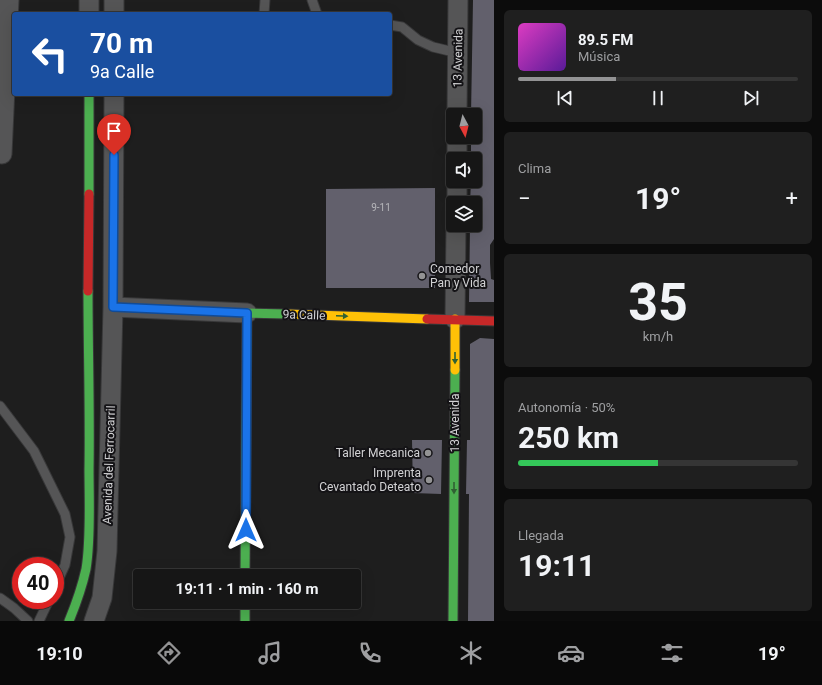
<!DOCTYPE html>
<html lang="es">
<head>
<meta charset="utf-8">
<style>
  :root { --surface:#161616; --page:#1f1f1f; --text:#f1f3f6; --muted:#9e9fa1; --line:#353535; --accent:#939394 }
  body { margin:0; font-family:Roboto,sans-serif; background:var(--page); color:var(--text); height:100vh; display:flex; flex-direction:column; font-size:15px; white-space:nowrap }
  * { box-sizing:border-box; margin:0 }
  p { font-size:13px; color:var(--muted) }
  .icon { flex:none; width:22px; height:22px; fill:none; stroke:currentColor; stroke-width:2; stroke-linecap:round; stroke-linejoin:round }
  .map { position:relative; flex:1; overflow:hidden }
  .panel { display:flex; flex-direction:column; gap:10px; padding:10px; background:#0c0c0c; width:328px }
  .panel>* { flex:none }
  .hud { position:absolute; left:12px; top:12px; width:380px; height:84px; border-radius:4px; box-shadow:0 4px 16px #0002,0 0 0 1px var(--line); background:#1a4fa0; color:#fff; overflow:hidden }
  .needle { width:26px; rotate:173deg }
  .fabs { position:absolute; left:446px; top:108px; display:grid; gap:8px }
  .fabs a { display:grid; place-items:center; width:36px; height:36px; border-radius:4px; background:var(--surface); box-shadow:0 4px 16px #0002,0 0 0 1px var(--line); font-size:20px }
  .speed { position:absolute; left:12px; top:557px; display:flex; gap:8px; font-size:20px; font-weight:700; text-align:center }
  .speed>* { display:grid; place-content:center; width:52px; height:52px; border-radius:50%; background:var(--surface); box-shadow:0 4px 16px #0002,0 0 0 1px var(--line); line-height:1 }
  .speed .limit { border:6px solid #d22; background:#fff; color:#111 }
  .pin { position:absolute; display:grid; place-items:center; width:34px; height:34px; color:#fff; margin:-41px -17px; border-radius:50% 50% 50% 0; rotate:-45deg; box-shadow:0 0 4px #0007 }
  .pin .icon { rotate:45deg }
  .me { position:absolute; width:44px; margin:-22px; rotate:0deg; stroke-linejoin:round; filter:drop-shadow(0 0 3px #0008) }
  .turn { display:flex; align-items:center; gap:14px; height:84px; padding:0 12px; font-size:18px }
  .turn .icon { width:52px; height:52px; stroke-width:2.5 }
  .turn b { display:block; font-size:28px; line-height:34px }
  .big { font-size:30px; font-weight:700; line-height:1.1 }
  .panel .tile { flex:1; display:flex; flex-direction:column; justify-content:center; gap:6px; min-width:0; padding:0 14px; border-radius:6px; background:var(--page) }
  .panel .dial { align-items:center; gap:0 }
  .dial b { font-size:52px; line-height:1 }
  .song { display:flex; align-items:center; gap:12px }
  .cover { width:48px; height:48px; border-radius:6px; background:linear-gradient(135deg,hsl(310 70% 55%),hsl(270 70% 35%)) }
  .played { height:4px; border-radius:2px; background:linear-gradient(90deg,var(--accent) 35%,var(--line) 35%) }
  .keys { display:flex; justify-content:space-around; direction:ltr }
  .heat { display:flex; justify-content:space-between; align-items:center; font-size:22px; direction:ltr }
  .charge { height:6px; border-radius:3px; background:linear-gradient(90deg,#34c759 50%,var(--line) 0) }
  .trip { position:absolute; left:133px; top:569px; width:228px; height:40px; border-radius:4px; background:var(--surface); box-shadow:0 4px 16px #0002,0 0 0 1px var(--line); font-weight:700; line-height:40px; text-align:center }
  .menu { display:flex; height:64px; justify-content:space-around; align-items:center; background:#090909; color:var(--muted) }
  .menu .icon { width:28px; height:28px }
  .menu .active { color:var(--accent) }
  .menu b { font-size:18px; color:var(--text) }
  main { display:flex; flex:1; min-height:0 }
  .map>svg:first-child { display:block }
  .building { fill:#62606c }
  .lines { fill:none; stroke-linecap:round; stroke-linejoin:round }
  .lane-casing { stroke:#383839; stroke-width:11 }
  .street-casing { stroke:#383839; stroke-width:21 }
  .fast-casing { stroke:#383839; stroke-width:11 }
  .slow-casing { stroke:#383839; stroke-width:11 }
  .jam-casing { stroke:#383839; stroke-width:11 }
  .lane { stroke:#555556; stroke-width:9 }
  .street { stroke:#555556; stroke-width:19 }
  .fast { stroke:#4caf50; stroke-width:9 }
  .slow { stroke:#ffc107; stroke-width:9 }
  .jam { stroke:#c62828; stroke-width:9 }
  .oneway { fill:#306133 }
  .route-casing { stroke:#114b97; stroke-width:10 }
  .route { stroke:#1a73e8; stroke-width:7 }
  .poi-dot { fill:#939394; stroke:#141316; stroke-width:1.5 }
  .labels { text-anchor:middle; dominant-baseline:central; stroke-width:4; stroke-linejoin:round; paint-order:stroke }
  .number-label { font-size:10px; fill:#b6b6ba }
  .street-label { font-size:12px; fill:#d2d2d4; stroke:#141316 }
  .poi-label { font-size:12px; fill:#d2d2d4; stroke:#141316; text-anchor:end }
</style>
</head>
<body>
<main>
<div class="map">
<svg width="494" height="621" viewBox="0 0 494 621">
  <rect width="100%" height="100%" fill="#1e1e1e"/>
  <path class="building" d="M473,0H494V239L490,245V263L491,279L494,280V302H469L470,225H475V203H470L471,181H475V159H471V137H475V115H471Z
    M435,188V288H326V189Z
    M480,338L494,339V621H468L469,494H466L467,440H470V344Z
    M412,440H442L441,494L413,493Z"/>
  <g class="lines">
    <g class="lane-casing">
      <path id="lane" d="M312,0L317,14
        M264,14L265,0
        M390,25L402,27L418,40L433,47L458,53
        M0,406L34,451L65,514L70,537L65,565L55,587
        M0,598L14,608L28,621
        M39,621L49,600"/>
    </g>
    <g class="street-casing">
      <path id="street" d="M89,14V0
        M114,14V0
        M457,115L458,0
        M2,154L9,0
        M457,159V137
        M457,203V181
        M113,307L247,313
        M455,319L456,225
        M94,621L102,598L107,551L113,307L114,94"/>
    </g>
    <g class="fast-casing">
      <path id="fast" d="M89,194V94
        M245,576L247,313L287,314
        M245,602V621
        M69,621C76,604 82,587 86,569C91,539 89,500 89,469C90,410 88,350 88,291
        M453,621L455,370"/>
    </g>
    <g class="slow-casing">
      <path id="slow" d="M287,314L427,319
        M455,370V319"/>
    </g>
    <g class="jam-casing">
      <path id="jam" d="M88,291L89,194
        M427,319L494,321"/>
    </g>
    <use href="#lane" class="lane"/>
    <use href="#street" class="street"/>
    <use href="#fast" class="fast"/>
    <use href="#slow" class="slow"/>
    <use href="#jam" class="jam"/>
  </g>
  <defs><path id="oneway-solid" d="M-6-.8H1V-3.2L6.5 0L1 3.2V.8H-6Z"/></defs>
  <g class="oneway">
    <use href="#oneway-solid" transform="translate(342 316) rotate(2)"/>
    <use href="#oneway-solid" transform="translate(455 358) rotate(90)"/>
    <use href="#oneway-solid" transform="translate(454 488) rotate(90)"/>
  </g>
  <g class="lines">
    <g class="route-casing">
      <path id="route" d="M114,155L113,307L247,313L246,530"/>
    </g>
    <use href="#route" class="route"/>
  </g>
  <g class="poi-dot">
    <circle cx="422" cy="276" r="4"/>
    <circle cx="428" cy="453" r="4"/>
    <circle cx="429" cy="480" r="4"/>
  </g>
  <g class="labels">
    <g class="number-label">
      <text x="381" y="207">9-11</text>
    </g>
    <g class="street-label">
      <text transform="translate(458 58) rotate(-89)">13 Avenida</text>
      <text transform="translate(304 315) rotate(2)">9a Calle</text>
      <text transform="translate(455 423) rotate(-90)">13 Avenida</text>
      <text transform="translate(109 465) rotate(-88)">Avenida del Ferrocarril</text>
    </g>
    <g class="poi-label">
      <text x="430" y="269" text-anchor="start">Comedor<tspan x="430" dy="14">Pan y Vida</tspan></text>
      <text x="420" y="453">Taller Mecanica</text>
      <text x="421" y="473">Imprenta<tspan x="421" dy="14">Cevantado Deteato</tspan></text>
    </g>
  </g>
</svg>
<div class="fabs">
<a><svg class="needle" viewBox="-14 -14 28 28"><path d="M0-13l5 13h-10z" fill="#e53935"/><path d="M0 13l5-13h-10z" fill="#9e9fa1"/></svg></a>
<a><svg class="icon" aria-label="sound" viewBox="0 0 24 24"><path d="M4 9h4l5-4v14l-5-4H4zM17 9q2 3 0 6"/></svg></a>
<a><svg class="icon" aria-label="layers" viewBox="0 0 24 24"><path d="M12 4l9 5-9 5-9-5zM3 14l9 5 9-5"/></svg></a>
</div>
<div class="speed"><div class="limit">40</div></div>
<div class="pin" style="left:114px;top:155px;background:#d93025"><svg class="icon" aria-label="arrive" viewBox="0 0 24 24"><path d="M6 21V4h12l-3 4 3 4H6"/></svg></div>
<svg class="me" style="left:246px;top:530px" viewBox="-20 -20 40 40"><path d="M0-17L14 15 0 8-14 15z" fill="#1a73e8" stroke="#fff" stroke-width="4"/></svg>
<div class="trip">19:11 · 1 min · 160 m</div>
<div class="hud">
<div class="turn"><svg class="icon" aria-label="left" viewBox="0 0 24 24"><path d="M17 20v-9H6M10 6l-5 5 5 5"/></svg><div><b>70 m</b>9a Calle</div></div>
</div>
</div>
<section class="panel">
<div class="tile">
<div class="song"><i class="cover"></i><div><b>89.5 FM</b><p>Música</p></div></div>
<div class="played"></div>
<div class="keys"><svg class="icon" aria-label="previous" viewBox="0 0 24 24"><path d="M18 5L8 12l10 7zM5 5v14"/></svg><svg class="icon" aria-label="pause" viewBox="0 0 24 24"><path d="M8 5v14M16 5v14"/></svg><svg class="icon" aria-label="next" viewBox="0 0 24 24"><path d="M6 5l10 7-10 7zM19 5v14"/></svg></div>
</div>
<div class="tile"><p>Clima</p>
<div class="heat"><a>−</a><b class="big">19°</b><a>+</a></div>
</div>
<div class="tile dial"><b>35</b><p>km/h</p></div>
<div class="tile"><p>Autonomía · 50%</p><b class="big">250 km</b><div class="charge"></div></div>
<div class="tile"><p>Llegada</p><b class="big">19:11</b></div>
</section>
</main>
<nav class="menu">
<b>19:10</b>
<svg class="icon active" aria-label="directions" viewBox="0 0 24 24"><path d="M12 3l9 9-9 9-9-9zM9 14v-3h6M13 9l2 2-2 2"/></svg>
<svg class="icon" aria-label="music" viewBox="0 0 24 24"><path d="M9 18V5l10-2v13"/><circle cx="6" cy="18" r="3"/><circle cx="16" cy="16" r="3"/></svg>
<svg class="icon" aria-label="phone" viewBox="0 0 24 24"><path d="M5 4h4l2 5-3 2q2 4 5 5l2-3 5 2v4C11 20 4 13 5 4z"/></svg>
<svg class="icon" aria-label="climate" viewBox="0 0 24 24"><path d="M12 3v18M4 7l16 10M4 17L20 7"/></svg>
<svg class="icon" aria-label="car" viewBox="0 0 24 24"><path d="M5 17H2v-5l4-1 3-4h7l3 4 3 1v5h-3M9 17h6M6 11h13"/><circle cx="7" cy="17" r="2"/><circle cx="17" cy="17" r="2"/></svg>
<svg class="icon" aria-label="filters" viewBox="0 0 24 24"><path d="M4 7h16M4 17h16"/><circle cx="9" cy="7" r="2"/><circle cx="15" cy="17" r="2"/></svg>
<b>19°</b>
</nav>
</body>
</html>
